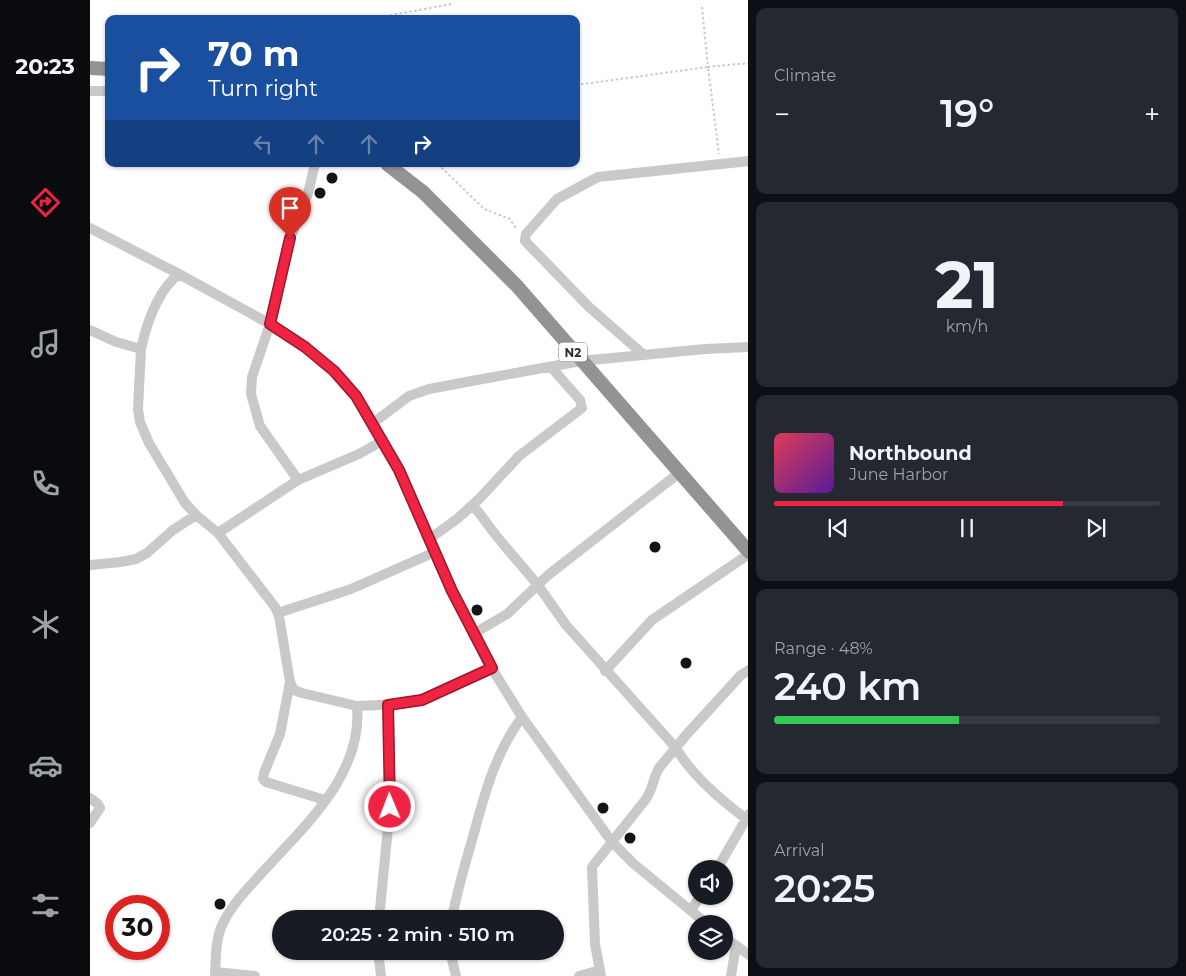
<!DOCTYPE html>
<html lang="en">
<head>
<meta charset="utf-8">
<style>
  :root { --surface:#171b24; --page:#242831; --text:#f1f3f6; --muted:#9ea1a6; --line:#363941; --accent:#ef2342 }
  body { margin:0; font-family:Montserrat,sans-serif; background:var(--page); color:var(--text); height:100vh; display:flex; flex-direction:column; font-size:19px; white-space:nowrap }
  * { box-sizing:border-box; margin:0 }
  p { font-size:16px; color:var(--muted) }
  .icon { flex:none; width:28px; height:28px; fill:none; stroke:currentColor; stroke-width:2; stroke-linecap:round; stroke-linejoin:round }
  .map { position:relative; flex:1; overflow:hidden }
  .side { display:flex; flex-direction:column; gap:8px; padding:8px; background:#0d0f14; width:438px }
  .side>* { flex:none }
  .banner { position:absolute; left:15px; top:15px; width:475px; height:152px; border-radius:10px; box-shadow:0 1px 4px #0004; background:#1a4fa0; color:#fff; overflow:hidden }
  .controls { position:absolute; left:598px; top:860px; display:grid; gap:10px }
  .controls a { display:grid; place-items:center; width:45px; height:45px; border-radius:50%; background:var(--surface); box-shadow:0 1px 4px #0004; font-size:25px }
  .speed { position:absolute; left:15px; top:895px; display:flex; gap:10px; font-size:25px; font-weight:700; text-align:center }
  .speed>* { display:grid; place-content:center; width:65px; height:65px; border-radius:50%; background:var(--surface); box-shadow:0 1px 4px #0004; line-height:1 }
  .speed .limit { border:8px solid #d22; background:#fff; color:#111 }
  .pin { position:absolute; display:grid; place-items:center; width:42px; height:42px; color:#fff; margin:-51px -21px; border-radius:50% 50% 50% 0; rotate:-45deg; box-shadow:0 0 5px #0007 }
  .pin .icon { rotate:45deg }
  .me { position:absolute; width:55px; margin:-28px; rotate:359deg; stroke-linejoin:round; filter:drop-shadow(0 0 4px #0008) }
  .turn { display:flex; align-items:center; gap:18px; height:105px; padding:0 20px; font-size:22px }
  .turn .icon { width:65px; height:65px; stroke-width:2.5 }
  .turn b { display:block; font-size:35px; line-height:42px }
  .lanes { display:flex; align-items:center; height:48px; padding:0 20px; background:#0003; justify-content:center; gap:25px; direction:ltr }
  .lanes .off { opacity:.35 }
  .big { font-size:38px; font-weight:600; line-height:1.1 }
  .side .card { flex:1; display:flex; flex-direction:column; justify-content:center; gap:8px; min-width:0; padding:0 18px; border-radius:10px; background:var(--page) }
  .side .dial { align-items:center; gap:0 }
  .dial b { font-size:65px; line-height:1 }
  .song { display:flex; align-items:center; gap:15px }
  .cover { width:60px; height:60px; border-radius:8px; background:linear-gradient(135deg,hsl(350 70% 55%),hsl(270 70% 35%)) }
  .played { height:5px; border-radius:2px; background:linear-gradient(90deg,var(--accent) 75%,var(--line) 75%) }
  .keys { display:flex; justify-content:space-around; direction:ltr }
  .heat { display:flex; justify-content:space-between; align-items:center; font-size:28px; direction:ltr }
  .charge { height:8px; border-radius:4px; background:linear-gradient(90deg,#34c759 48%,var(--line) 0) }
  .trip { position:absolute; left:182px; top:910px; width:292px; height:50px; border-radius:25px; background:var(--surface); box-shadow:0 1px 4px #0004; font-weight:600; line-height:50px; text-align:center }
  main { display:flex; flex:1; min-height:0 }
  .tabs { display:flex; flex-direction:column; width:90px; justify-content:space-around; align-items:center; background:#090b0e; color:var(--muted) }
  .tabs .icon { width:35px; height:35px }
  .tabs .selected { color:var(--accent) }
  .tabs b { font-size:22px; color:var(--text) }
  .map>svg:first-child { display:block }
  .building { fill:#131313 }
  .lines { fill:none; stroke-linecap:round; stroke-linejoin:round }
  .path { stroke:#c9c9c9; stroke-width:2; stroke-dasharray:2.5 2.5; stroke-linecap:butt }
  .minor { stroke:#c9c9c9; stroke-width:10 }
  .highway { stroke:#939393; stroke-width:14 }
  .route-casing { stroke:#9b172b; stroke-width:12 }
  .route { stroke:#ef2342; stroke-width:9 }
  .labels { text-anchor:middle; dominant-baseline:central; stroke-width:5; stroke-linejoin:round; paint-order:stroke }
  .shield { fill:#fff; stroke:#6b6b6b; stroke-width:1 }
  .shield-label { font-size:12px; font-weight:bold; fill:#2c2c2c }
</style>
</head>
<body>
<main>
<nav class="tabs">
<b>20:23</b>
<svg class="icon selected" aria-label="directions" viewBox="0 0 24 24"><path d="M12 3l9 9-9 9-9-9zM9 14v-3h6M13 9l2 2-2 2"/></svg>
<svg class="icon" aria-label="music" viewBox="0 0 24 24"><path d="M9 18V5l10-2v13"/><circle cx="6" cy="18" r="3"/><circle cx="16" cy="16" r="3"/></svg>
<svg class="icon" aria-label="phone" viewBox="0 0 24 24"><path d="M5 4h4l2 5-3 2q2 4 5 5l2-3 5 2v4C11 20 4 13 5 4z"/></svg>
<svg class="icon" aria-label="climate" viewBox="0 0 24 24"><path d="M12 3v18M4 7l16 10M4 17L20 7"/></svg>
<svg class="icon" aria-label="car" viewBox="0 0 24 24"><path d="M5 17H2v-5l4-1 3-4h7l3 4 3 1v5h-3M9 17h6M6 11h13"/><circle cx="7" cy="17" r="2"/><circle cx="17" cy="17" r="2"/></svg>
<svg class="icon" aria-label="filters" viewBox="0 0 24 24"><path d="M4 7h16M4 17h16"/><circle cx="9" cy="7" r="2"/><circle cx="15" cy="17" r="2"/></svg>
</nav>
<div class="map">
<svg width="659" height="976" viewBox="0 0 659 976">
  <rect width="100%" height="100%" fill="#fff"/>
  <path class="building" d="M236.5 178a5.5 5.5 0 1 1 11 0a5.5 5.5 0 1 1-11 0Z
    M224.5 193a5.5 5.5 0 1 1 11 0a5.5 5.5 0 1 1-11 0Z
    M559.5 547a5.5 5.5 0 1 1 11 0a5.5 5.5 0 1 1-11 0Z
    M381.5 610a5.5 5.5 0 1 1 11 0a5.5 5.5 0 1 1-11 0Z
    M590.5 663a5.5 5.5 0 1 1 11 0a5.5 5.5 0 1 1-11 0Z
    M507.5 808a5.5 5.5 0 1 1 11 0a5.5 5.5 0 1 1-11 0Z
    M534.5 838a5.5 5.5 0 1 1 11 0a5.5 5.5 0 1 1-11 0Z
    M124.5 904a5.5 5.5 0 1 1 11 0a5.5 5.5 0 1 1-11 0Z"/>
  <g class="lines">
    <path class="path" d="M612,7L618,67L659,63
      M280,19L362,4
      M486,85L618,67L629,154
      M348,164L394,209L420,219L427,230"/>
    <path class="minor" d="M1,91H19
      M0,228L89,274
      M0,330L26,342L51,349C57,322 67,291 89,274L180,324L215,347L244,371L266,396L283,423
      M51,349L48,409L50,422L59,443L95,503L106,515L128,533L185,607L189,616L200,682L204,690L212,693L267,706L311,704L339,697L402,668
      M554,355L499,307L435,241L436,234L467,199L508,177L659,161
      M208,480L170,426L161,394L162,377L180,324L200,239L218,193L225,164
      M383,505L408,538L447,584L476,625L586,748C601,774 631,800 655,818
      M128,533L208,480L269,454L292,441
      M339,539L367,519L390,498L429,456L492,408L490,400L461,367
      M0,565L31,562L46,559L57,553L83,530L106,515
      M188,613L261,589L345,552
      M383,634L417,614L457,576L589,473
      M515,671L562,620L659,554
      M200,682L190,734L174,773L173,779L176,782L235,800
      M0,798L8,804L10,808L0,823
      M627,869L659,814
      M601,911L610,896
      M289,919L300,807L299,705
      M362,919C367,890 376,862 384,833C395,792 406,752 432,717
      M617,924L544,864L522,842L432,717L396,659L362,591L309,470L283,423L319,396L339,389L387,380L491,361L615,349L659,347
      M634,937L659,955
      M288,951L291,976
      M360,951L366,976
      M125,972L165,976
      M125,976C126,959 125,939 133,923C142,905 156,890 170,875C213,827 273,776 267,706
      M489,976L510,970
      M511,976L505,944L502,867L556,799C563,789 563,778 569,768L597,734L651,675L659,670
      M641,976L646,946"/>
    <path class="highway" d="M0,68L19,69
      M297,164L333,192L427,286L659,552"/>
  </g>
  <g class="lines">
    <g class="route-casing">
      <path id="route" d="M200,238L180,324L215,347L244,371L266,396L309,470L362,591L402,668L332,700L298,705L300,807"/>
    </g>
    <use href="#route" class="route"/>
  </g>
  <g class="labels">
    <rect class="shield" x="469" y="342.5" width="28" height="19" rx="4"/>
    <g class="shield-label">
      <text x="483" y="352">N2</text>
    </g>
  </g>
</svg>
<div class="controls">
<a><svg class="icon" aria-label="sound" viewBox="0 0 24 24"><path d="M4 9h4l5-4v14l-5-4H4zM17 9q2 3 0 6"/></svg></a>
<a><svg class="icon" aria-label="layers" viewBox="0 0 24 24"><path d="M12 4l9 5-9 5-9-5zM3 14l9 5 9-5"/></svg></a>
</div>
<div class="speed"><div class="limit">30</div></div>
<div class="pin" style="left:200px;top:238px;background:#d93025"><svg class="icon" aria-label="arrive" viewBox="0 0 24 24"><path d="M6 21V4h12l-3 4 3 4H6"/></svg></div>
<svg class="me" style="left:300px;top:807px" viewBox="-20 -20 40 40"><circle r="17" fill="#ef2342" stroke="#fff" stroke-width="3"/><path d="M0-11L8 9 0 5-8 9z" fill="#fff"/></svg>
<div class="trip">20:25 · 2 min · 510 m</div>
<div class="banner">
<div class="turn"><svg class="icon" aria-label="right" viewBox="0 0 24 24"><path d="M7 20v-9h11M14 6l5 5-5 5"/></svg><div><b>70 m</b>Turn right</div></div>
<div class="lanes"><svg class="icon off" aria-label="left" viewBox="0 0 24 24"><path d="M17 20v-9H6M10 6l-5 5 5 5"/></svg><svg class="icon off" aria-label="ahead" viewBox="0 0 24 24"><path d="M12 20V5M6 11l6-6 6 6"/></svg><svg class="icon off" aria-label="ahead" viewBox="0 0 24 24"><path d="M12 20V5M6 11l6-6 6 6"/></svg><svg class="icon" aria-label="right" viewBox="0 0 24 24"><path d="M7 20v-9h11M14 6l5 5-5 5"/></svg></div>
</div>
</div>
<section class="side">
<div class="card"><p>Climate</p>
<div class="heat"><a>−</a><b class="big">19°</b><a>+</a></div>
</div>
<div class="card dial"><b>21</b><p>km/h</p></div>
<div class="card">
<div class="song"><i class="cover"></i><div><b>Northbound</b><p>June Harbor</p></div></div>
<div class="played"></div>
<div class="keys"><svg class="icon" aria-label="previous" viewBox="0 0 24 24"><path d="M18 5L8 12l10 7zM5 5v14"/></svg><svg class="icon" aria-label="pause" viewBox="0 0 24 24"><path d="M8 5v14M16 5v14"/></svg><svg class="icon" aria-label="next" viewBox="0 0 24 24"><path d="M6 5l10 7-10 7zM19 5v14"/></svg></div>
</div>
<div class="card"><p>Range · 48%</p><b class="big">240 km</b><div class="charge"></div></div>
<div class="card"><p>Arrival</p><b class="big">20:25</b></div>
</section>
</main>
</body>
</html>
